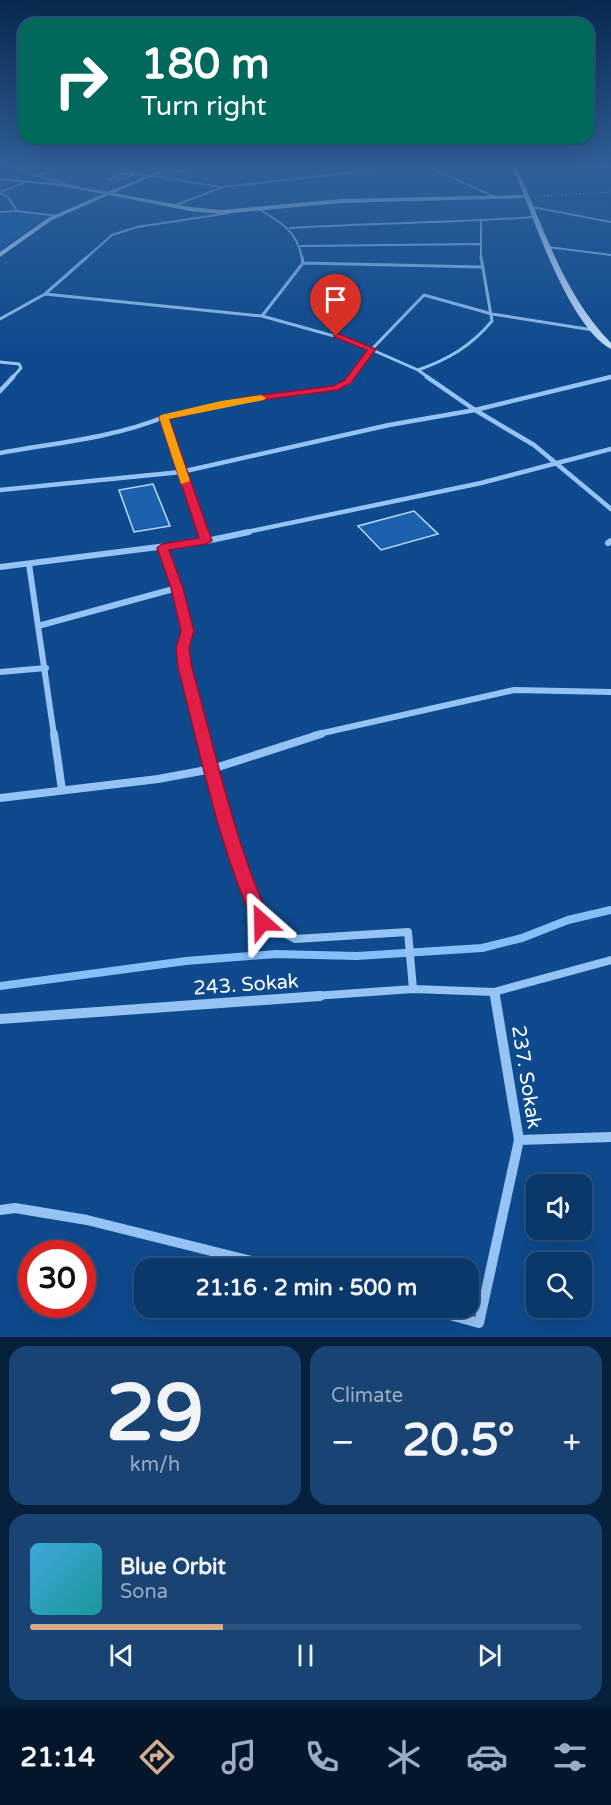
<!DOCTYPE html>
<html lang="en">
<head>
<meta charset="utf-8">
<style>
  :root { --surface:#0a386a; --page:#184372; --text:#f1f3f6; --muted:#99acc1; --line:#2a527e; --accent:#d6ab8b }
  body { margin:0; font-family:"Varela Round",sans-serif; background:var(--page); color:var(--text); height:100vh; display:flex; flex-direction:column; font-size:22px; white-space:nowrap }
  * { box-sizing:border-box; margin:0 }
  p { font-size:20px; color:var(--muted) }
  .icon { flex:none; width:33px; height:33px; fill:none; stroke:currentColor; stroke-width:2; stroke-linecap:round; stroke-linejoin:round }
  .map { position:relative; height:1337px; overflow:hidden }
  .side { display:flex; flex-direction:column; gap:9px; padding:9px; background:#061f3a; flex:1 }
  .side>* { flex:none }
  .guide { position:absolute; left:18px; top:18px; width:576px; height:126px; border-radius:18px; box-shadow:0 6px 24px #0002,0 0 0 2px var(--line); background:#00695c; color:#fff; overflow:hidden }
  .tools { position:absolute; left:526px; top:1174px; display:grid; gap:12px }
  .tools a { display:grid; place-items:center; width:66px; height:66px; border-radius:12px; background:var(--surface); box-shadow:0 6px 24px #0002,0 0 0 2px var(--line); font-size:30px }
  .speed { position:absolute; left:18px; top:1240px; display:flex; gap:12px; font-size:30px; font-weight:700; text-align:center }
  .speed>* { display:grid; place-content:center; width:78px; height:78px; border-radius:50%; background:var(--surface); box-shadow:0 6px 24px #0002,0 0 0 2px var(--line); line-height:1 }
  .speed .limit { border:9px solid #d22; background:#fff; color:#111 }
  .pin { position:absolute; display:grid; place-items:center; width:51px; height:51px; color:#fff; margin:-62px -26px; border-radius:50% 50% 50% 0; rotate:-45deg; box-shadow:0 0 6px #0007 }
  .pin .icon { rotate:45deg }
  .me { position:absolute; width:66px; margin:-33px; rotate:335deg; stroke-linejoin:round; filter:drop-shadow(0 0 4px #0008) }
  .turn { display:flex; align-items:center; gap:21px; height:126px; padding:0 24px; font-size:27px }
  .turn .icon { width:78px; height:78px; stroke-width:2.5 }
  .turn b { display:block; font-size:42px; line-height:51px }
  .big { font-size:45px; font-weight:700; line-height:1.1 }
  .side .tile { flex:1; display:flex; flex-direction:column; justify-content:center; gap:9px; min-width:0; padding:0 21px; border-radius:18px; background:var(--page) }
  .side .dial { align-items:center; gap:0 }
  .dial b { font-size:78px; line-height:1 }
  .song { display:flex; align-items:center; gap:18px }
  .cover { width:72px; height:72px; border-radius:9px; background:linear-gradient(135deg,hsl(200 70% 55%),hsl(180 70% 35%)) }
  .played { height:6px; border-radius:3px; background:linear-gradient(90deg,var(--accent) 35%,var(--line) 35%) }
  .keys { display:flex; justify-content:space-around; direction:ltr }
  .heat { display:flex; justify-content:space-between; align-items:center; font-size:33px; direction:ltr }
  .side .tiles { flex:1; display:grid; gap:9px; grid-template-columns:1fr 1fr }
  .tile:last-child { grid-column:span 2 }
  .trip { position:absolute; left:134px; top:1258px; width:345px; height:60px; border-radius:18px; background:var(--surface); box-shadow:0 6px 24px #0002,0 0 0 2px var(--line); font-weight:700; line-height:60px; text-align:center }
  .tab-bar { display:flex; height:96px; justify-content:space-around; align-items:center; background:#04162a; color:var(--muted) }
  .tab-bar .icon { width:42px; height:42px }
  .tab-bar .current { color:var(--accent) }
  .tab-bar b { font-size:27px; color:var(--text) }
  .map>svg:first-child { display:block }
  .green { fill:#165ca8 }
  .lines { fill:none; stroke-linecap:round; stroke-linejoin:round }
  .stream { stroke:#86bff7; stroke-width:8 }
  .building { fill:#1b61ad; stroke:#bddcfe; stroke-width:1.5 }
  .path { stroke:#95c3f3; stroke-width:1.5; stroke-dasharray:1.5 2; stroke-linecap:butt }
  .street-far5 { stroke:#95c3f3; stroke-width:2 }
  .street-far4 { stroke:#95c3f3; stroke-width:3 }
  .street-far3 { stroke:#95c3f3; stroke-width:4.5 }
  .street-far2 { stroke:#95c3f3; stroke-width:6 }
  .street-far1 { stroke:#95c3f3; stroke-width:8 }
  .street { stroke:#95c3f3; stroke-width:10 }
  .secondary { fill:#c5dffd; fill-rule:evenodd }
  .route { fill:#e11d48; stroke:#92132f; stroke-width:1.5 }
  .slow { fill:#f59e0b }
  .labels { text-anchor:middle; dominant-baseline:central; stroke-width:6; stroke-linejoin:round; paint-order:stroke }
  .near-street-label { font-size:20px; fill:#fff; stroke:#0e4a8d }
</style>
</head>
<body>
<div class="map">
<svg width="611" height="1337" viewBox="0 0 611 1337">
  <rect width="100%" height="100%" fill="#0e4a8d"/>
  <path class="green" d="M15,213L47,216L0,250V214Z"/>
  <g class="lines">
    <path class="stream" d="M0,986L186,961L276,954L357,956L482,948L522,938L568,920L611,910"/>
  </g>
  <path class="building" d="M123,173L134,175L119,180L108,179Z
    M153,484L170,526L134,532L119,490Z
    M414,511L438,534L381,550L358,526Z"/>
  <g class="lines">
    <path class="path" d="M537,196L611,192"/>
    <path class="street-far5" d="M8,166L74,187
      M111,166L138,174L222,187
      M426,166L493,196
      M156,173L232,166
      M38,175L72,166
      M0,192L29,181
      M0,193L8,197L17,211
      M173,206L223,187L384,169L380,166
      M532,207L611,222
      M260,210C281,222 298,232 302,259
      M0,212L17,211L57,216
      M290,228C372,223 453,223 535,217
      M301,246L480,244
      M548,247L611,255
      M85,259L112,235L137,227L229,213
      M481,259V221"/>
    <path class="street-far4" d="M303,263L483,267
      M45,294L262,316L352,341L418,370L429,378
      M262,316L303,263L302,257
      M0,319L45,294L87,257
      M0,362L19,364L21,368L12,378
      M418,370C449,359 471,346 492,321L481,257
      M351,378L372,349L424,295L492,314L593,330
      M607,378L611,377"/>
    <path class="street-far3" d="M427,377L475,410L534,445L611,509
      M0,391L13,377
      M0,453C54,443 113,438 164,417
      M0,490L181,472L389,425L475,410L611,377
      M203,533L164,417L246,400L335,388L348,382L352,377
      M242,533L481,483L611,449"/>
    <path class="street-far2" d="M203,532L206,541
      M608,543L611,541
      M162,548L177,588L188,631L183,648L185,668L203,735
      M29,564L38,626
      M0,567L206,541L249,532
      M0,672L46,668
      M54,735L38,626L177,588
      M314,735L514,690L611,692"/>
    <path class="street-far1" d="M54,734L62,790
      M203,734L248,891L262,922L295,939L408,932L413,989
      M0,798L158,779L212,769L321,734
      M494,992L495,997
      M300,997L413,989L494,992L611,960"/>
    <path class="street" d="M0,1019L320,996
      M519,1140L611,1137
      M0,1210L15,1208L87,1220L284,1269
      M424,1308L479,1323L519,1140L495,996"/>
    <path class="secondary" d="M169,166H174L114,193L190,207L222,210L341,199L524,195L512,166H516C544,226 562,293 611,343V349C573,329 540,237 525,198L341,203L222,214L190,211L109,195L52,220L0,257V252L48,218L103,194L62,186L0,180V178L62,184L108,192Z"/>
  </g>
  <linearGradient id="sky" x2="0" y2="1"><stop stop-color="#08294e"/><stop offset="0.47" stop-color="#30609a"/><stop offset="1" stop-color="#30609a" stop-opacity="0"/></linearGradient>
  <rect width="611" height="353" fill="url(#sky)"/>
  <path class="route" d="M334,334H339L376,349L351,383L338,390L246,402L169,419L212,541L206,544L169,550L183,588L194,631L189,648L192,668C216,753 234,842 271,922L269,928L262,930L256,928C218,846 201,755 178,668L176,648L181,631L171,588L157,548L162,544L199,538L159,417L246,397L333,386L345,380L367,350L334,337Z"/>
  <path class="slow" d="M261,395L266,398L264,400L169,419L190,481L181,484L159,417L161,415L221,401Z"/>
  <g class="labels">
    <g class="near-street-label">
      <text transform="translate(246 985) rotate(-4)">243. Sokak</text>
      <text transform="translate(526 1077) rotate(81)">237. Sokak</text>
    </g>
  </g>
</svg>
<div class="tools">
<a><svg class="icon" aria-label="sound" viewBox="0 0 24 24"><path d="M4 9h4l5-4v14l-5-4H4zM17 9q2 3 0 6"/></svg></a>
<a><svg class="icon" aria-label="search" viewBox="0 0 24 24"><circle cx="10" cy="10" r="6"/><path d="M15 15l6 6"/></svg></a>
</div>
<div class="speed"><div class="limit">30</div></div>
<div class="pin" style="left:336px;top:336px;background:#d93025"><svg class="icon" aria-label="arrive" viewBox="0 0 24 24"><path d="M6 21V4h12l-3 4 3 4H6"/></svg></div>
<svg class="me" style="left:262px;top:922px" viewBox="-20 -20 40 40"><path d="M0-17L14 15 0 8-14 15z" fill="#e11d48" stroke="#fff" stroke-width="4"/></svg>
<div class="trip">21:16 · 2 min · 500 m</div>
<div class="guide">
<div class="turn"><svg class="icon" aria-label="right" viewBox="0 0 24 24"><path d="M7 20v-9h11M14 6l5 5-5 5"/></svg><div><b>180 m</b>Turn right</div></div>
</div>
</div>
<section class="side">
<div class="tiles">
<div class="tile dial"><b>29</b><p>km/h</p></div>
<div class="tile"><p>Climate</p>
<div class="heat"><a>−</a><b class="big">20.5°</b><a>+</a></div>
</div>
<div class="tile">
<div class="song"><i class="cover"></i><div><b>Blue Orbit</b><p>Sona</p></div></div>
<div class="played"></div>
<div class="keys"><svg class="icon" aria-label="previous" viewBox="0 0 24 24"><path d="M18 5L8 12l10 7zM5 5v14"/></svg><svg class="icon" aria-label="pause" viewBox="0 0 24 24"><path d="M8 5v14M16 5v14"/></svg><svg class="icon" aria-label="next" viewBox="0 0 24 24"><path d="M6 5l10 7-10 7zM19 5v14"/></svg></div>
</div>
</div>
</section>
<nav class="tab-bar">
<b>21:14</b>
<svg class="icon current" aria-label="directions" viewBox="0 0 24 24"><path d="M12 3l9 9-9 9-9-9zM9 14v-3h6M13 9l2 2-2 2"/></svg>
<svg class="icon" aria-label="music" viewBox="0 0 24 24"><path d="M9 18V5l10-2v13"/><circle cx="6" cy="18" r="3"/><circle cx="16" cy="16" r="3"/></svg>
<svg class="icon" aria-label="phone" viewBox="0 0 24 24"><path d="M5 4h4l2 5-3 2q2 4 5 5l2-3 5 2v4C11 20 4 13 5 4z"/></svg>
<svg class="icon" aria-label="climate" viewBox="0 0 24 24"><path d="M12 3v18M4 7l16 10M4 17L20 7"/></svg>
<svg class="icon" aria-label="car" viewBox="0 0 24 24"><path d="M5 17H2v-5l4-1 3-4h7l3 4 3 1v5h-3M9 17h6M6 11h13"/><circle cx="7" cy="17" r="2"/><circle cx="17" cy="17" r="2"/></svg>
<svg class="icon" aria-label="filters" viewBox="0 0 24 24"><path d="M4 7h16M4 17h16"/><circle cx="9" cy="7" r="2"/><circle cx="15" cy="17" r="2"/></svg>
</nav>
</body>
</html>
